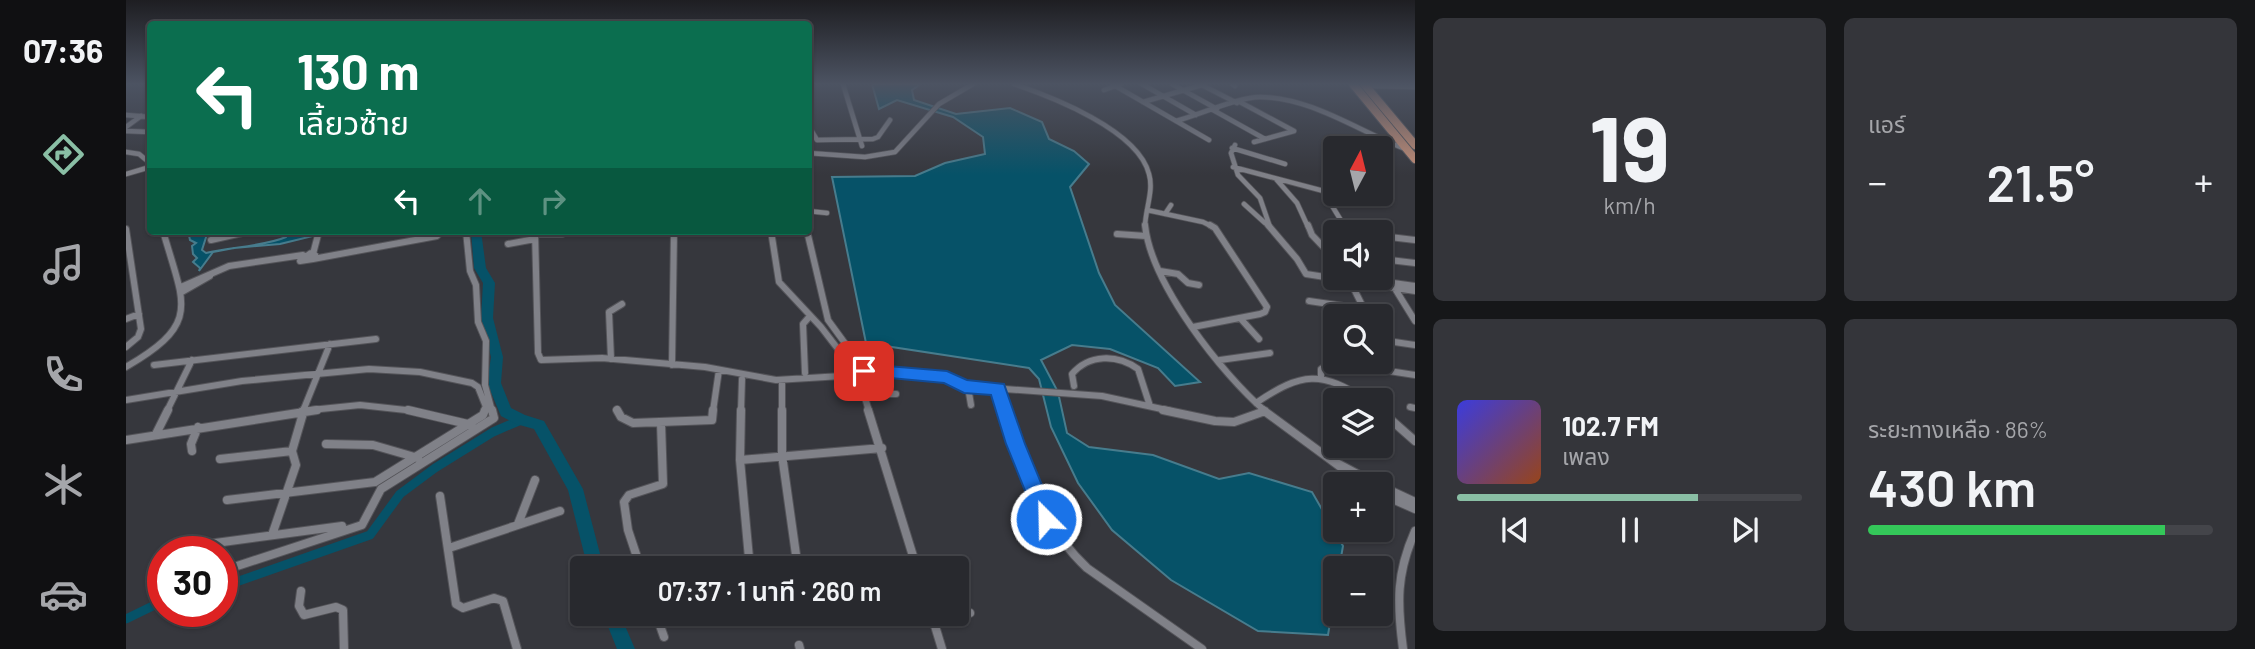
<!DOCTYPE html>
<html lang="th">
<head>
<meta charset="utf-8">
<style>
  :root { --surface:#28292e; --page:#34353a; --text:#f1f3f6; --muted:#a5a6aa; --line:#44454a; --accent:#8abfa5 }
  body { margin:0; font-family:Barlow,"Noto Sans Thai",sans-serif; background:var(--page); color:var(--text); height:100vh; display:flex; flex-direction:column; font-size:26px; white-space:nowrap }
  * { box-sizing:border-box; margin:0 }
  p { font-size:23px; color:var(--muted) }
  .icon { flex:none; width:38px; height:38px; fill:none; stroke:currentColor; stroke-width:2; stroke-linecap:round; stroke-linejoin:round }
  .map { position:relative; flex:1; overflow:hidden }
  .side { display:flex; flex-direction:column; gap:18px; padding:18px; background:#161719; width:840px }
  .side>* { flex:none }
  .top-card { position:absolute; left:21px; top:21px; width:665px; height:214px; border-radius:7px; box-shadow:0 2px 5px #0004,0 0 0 2px var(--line); background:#0b6e4f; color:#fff; overflow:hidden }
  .needle { width:46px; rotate:7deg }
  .tools { position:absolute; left:1197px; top:136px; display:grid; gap:14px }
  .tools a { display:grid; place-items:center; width:70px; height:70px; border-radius:7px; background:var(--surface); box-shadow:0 2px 5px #0004,0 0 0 2px var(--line); font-size:35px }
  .speed { position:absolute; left:21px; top:536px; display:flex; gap:14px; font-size:35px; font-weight:700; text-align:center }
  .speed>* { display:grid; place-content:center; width:91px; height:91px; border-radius:50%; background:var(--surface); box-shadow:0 2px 5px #0004,0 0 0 2px var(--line); line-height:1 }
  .speed .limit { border:10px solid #d22; background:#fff; color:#111 }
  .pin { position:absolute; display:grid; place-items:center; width:60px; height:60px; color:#fff; margin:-30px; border-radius:14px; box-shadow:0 4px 10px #0006 }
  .me { position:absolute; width:77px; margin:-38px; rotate:337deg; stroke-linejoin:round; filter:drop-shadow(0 0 5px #0008) }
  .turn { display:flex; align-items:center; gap:24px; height:147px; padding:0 35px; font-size:32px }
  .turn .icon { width:91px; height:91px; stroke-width:2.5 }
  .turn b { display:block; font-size:49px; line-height:60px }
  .lanes { display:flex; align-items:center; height:66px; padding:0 35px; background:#0003; justify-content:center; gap:35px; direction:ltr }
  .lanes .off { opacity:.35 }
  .big { font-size:52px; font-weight:600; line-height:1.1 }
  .side .widget { flex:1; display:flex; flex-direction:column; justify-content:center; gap:10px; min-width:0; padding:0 24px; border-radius:10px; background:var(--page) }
  .side .dial { align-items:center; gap:0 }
  .dial b { font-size:91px; line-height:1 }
  .song { display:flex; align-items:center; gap:21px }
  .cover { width:84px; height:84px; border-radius:10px; background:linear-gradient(135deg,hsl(240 70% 55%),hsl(20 70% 35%)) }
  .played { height:7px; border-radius:4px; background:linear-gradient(90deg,var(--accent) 70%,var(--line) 70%) }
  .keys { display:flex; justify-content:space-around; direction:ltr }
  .heat { display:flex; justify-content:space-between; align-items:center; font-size:38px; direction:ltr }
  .charge { height:10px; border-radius:5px; background:linear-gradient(90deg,#34c759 86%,var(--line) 0) }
  .side .tiles { flex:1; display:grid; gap:18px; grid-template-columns:repeat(2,1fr) }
  .trip { position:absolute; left:444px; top:556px; width:399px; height:70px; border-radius:7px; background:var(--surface); box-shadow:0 2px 5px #0004,0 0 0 2px var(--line); font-weight:600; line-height:70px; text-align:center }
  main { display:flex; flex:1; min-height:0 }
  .tab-bar { display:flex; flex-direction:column; width:126px; justify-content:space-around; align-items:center; background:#101012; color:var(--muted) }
  .tab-bar .icon { width:49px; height:49px }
  .tab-bar .current { color:var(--accent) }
  .tab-bar b { font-size:32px; color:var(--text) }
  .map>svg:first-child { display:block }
  .water { fill:#065268; stroke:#477c8d; stroke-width:2 }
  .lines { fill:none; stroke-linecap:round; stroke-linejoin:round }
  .canal { stroke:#065268; stroke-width:9 }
  .river { fill:#065268; fill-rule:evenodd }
  .street-far2-casing { stroke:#545459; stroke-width:6 }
  .street-far1-casing { stroke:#545459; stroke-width:8 }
  .street-casing { stroke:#545459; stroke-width:10 }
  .primary-casing { stroke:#545459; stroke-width:10 }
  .street-far2 { stroke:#808188; stroke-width:4.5 }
  .street-far1 { stroke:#808188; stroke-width:6 }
  .street { stroke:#808188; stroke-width:8 }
  .primary { stroke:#c38e77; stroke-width:8 }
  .route { fill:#1a73e8; stroke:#114b97; stroke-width:2 }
</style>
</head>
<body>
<main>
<nav class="tab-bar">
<b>07:36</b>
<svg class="icon current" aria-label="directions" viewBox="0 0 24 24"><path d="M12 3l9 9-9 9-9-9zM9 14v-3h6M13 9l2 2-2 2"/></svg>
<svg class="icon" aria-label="music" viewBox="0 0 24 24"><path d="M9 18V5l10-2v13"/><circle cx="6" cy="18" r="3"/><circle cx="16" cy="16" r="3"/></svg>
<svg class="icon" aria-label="phone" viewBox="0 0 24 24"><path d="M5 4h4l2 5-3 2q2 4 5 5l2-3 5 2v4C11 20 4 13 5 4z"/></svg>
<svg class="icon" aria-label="climate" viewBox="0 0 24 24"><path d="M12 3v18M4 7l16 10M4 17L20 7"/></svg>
<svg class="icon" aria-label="car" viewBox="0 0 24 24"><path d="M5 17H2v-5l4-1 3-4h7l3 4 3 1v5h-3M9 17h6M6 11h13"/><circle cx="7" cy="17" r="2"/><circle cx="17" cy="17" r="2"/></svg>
</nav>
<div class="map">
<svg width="1289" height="649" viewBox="0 0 1289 649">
  <rect width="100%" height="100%" fill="#36373d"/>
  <path class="water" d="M746,84H795L786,90L788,100L830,114L884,108L916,122L923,139L948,151L963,164L944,187L973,273L989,305L1074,382L1049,386L1032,368L984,349L946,345L915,360L932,392L941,433L963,447L1027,455L1093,479L1123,473L1186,492L1217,546L1213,569H1209V593L1202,635L1132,631L1045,580L986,530L952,483L925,427L913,379L903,368L740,343L706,177L789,176L819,163L859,154L857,137L827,117L771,100L753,109Z
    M62,231H82L76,250L80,253C104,247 140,246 160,237L162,231L170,236L191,232V235L154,244L108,248L87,252L73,271L74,268L67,262L71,258L67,254L66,246L70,243L64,240Z"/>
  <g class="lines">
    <path class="canal" d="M96,587L244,535L274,494L309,468L367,432L395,420
      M0,619L37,601"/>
    <path class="river" d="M345,231H355L360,268L369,283L367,318L377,357L375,383L385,408L399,415L418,421L457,489L478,569H462L442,490L408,429L390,424L375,416L361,383L365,357L355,318L357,283L348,268Z
      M477,614H494L509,649H491Z"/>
    <g class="street-far2-casing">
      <path id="street-far2" d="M717,84L736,146
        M888,84C926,97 1012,130 1023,174C1028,191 1019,210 1019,227
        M986,84L1083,140
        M1016,84L1070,115
        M1046,84L1091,109
        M1106,84L1109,86
        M1076,85L1111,103
        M1240,86L1289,87
        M978,90L995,84
        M1017,102L1079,84
        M1114,102L1168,131
        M1087,110L1139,139
        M0,115L24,117
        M1050,121C1072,115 1113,97 1134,97C1186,97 1235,133 1282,150
        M0,127L15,116
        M685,130L691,140L747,139L752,137L764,120
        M0,131L24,132
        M1128,142L1168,131
        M1109,145L1105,153L1112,175L1134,198L1144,227
        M1106,148L1159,164
        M0,152L13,154L24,163
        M682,153L739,157L769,152L813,104L847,84
        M1107,167L1209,194
        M0,174L24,167
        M1150,179L1171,203L1182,227
        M1197,191L1219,227
        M1118,204L1139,223
        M1021,210L1077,222L1087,227
        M682,211L701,213
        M1039,214L1045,205"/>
    </g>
    <g class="street-far1-casing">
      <path id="street-far1" d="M1019,225C1025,284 1096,374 1139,411
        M1142,225L1171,259L1180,274L1289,291
        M1182,225L1186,235L1209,259
        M1218,225L1222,233
        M0,229L15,329L12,337L0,347
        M340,231L344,271L350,285L352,322L360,341L359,385L366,411
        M409,231L412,353L415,360L476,358L579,367L650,380L732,375
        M645,231L653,282L695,327L732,375L743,411
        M681,231L702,320L740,372L821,377L838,386L976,396L1045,411
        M1220,231L1233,233
        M409,234H436
        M991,234L1020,236
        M1255,236L1289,240
        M85,240L125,231
        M382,244L409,239
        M185,253L189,255L187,259L174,261Z
        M187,254L193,231
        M187,259L311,236L314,233L312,231
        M1255,259L1289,263
        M1255,266L1289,321
        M1034,271L1052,274L1062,283L1073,285
        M1239,279L1289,286
        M1224,281L1242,317
        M55,287L103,266L177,255
        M56,292L84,276
        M1183,301L1238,309
        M0,319L13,314
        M1115,319L1133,339
        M1067,327L1134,314L1139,312L1141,307L1089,228L1084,225
        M1204,331L1209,332
        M1255,340L1289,345
        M485,359L483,312L496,304
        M1094,360L1144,353
        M28,365L250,339
        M546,365L548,231
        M0,367C76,323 58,305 37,231
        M1237,367L1289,375
        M679,373L677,324L684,316
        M1195,377V369L1202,365L1221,364
        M656,383V411
        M948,386L946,374C963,354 991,354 1012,369L1024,406
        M842,387L845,405
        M872,389L879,411
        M739,394H770
        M0,400L116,381L243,369L294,372L346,383L352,387L360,407L358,411
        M1130,403C1176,372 1195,370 1242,401
        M1284,407L1289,408
        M41,411L66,360
        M175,411L234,405L289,411
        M177,411L204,344
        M587,411L593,370
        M615,411L616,379"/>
    </g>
    <g class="street-casing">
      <path id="street" d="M282,410L346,425
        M491,410L495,417L507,423L586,420L587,410
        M615,410L614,460L624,569
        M656,410V455L672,569
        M742,410L791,569
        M879,410C898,468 915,525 961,568L1076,649
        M1037,410L1089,421L1108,422L1139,411
        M1137,410L1239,485
        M1255,411L1289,441
        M30,434L42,410
        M0,440L191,410
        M200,444L247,445L292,458
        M66,451L65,444L72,427
        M94,459L166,451
        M614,460L756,448
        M1205,460L1252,485
        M1255,486L1289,502
        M1255,494L1289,509
        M314,496L330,604L337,608L368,598L377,601L391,649
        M101,500L249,482L357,415L359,410
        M392,524L409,480
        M146,535L170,465L166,451L178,410
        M82,544L216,526
        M323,548L434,511
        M515,569L502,530L498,502L503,495L537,484L535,423
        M96,571L236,525L255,489L368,418L366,410
        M175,591L173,606L178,615L210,607L217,610L218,649
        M530,614L538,637
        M806,616L816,649
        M807,618L844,613
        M673,645L674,649
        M1277,649C1271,603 1270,574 1289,531"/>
    </g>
    <g class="primary-casing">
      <path id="primary" d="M1227,84L1289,159
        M1238,84L1289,145"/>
    </g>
    <use href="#street-far2" class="street-far2"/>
    <use href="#street-far1" class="street-far1"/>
    <use href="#street" class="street"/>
    <use href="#primary" class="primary"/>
  </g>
  <linearGradient id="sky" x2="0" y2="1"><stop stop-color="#1e1e22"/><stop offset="0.48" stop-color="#4c5362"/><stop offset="1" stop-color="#4c5362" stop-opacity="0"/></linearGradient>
  <rect width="1289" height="175" fill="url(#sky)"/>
  <path class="route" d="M738,364L821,371L841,380L878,384L899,444L930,519L927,525L920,528L913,525L880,444L865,395L838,393L818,383L732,375L729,371L732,366Z"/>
</svg>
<div class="tools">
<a><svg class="needle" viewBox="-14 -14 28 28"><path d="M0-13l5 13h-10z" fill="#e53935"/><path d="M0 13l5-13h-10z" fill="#a5a6aa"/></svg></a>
<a><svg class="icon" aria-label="sound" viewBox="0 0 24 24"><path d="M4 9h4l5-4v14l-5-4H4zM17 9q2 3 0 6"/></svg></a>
<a><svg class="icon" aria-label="search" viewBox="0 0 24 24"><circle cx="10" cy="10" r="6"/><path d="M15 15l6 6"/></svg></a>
<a><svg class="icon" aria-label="layers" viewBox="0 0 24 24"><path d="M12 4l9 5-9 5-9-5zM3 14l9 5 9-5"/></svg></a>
<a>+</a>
<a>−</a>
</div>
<div class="speed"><div class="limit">30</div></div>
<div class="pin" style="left:738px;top:371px;background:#d93025"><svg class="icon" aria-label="arrive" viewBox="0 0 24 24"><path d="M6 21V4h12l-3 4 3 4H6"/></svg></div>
<svg class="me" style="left:920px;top:519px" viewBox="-20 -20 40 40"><circle r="17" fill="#1a73e8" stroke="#fff" stroke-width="3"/><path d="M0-11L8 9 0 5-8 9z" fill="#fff"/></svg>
<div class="trip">07:37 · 1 นาที · 260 m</div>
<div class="top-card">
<div class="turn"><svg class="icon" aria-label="left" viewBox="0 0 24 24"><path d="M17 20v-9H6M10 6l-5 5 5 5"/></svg><div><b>130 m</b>เลี้ยวซ้าย</div></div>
<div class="lanes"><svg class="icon" aria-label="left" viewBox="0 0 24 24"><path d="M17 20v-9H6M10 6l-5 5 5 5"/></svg><svg class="icon off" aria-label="ahead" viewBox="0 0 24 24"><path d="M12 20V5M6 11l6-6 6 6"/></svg><svg class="icon off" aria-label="right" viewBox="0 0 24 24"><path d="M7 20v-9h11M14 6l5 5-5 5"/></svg></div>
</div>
</div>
<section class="side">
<div class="tiles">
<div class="widget dial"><b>19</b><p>km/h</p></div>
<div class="widget"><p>แอร์</p>
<div class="heat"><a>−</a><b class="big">21.5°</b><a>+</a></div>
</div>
<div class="widget">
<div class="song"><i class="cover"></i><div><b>102.7 FM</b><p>เพลง</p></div></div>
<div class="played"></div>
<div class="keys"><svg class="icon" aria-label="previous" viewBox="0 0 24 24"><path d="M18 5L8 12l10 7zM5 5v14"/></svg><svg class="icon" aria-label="pause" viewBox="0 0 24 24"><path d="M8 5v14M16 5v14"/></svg><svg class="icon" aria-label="next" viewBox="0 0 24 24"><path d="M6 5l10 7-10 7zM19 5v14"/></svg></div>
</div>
<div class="widget"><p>ระยะทางเหลือ · 86%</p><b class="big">430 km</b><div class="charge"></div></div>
</div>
</section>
</main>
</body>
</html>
